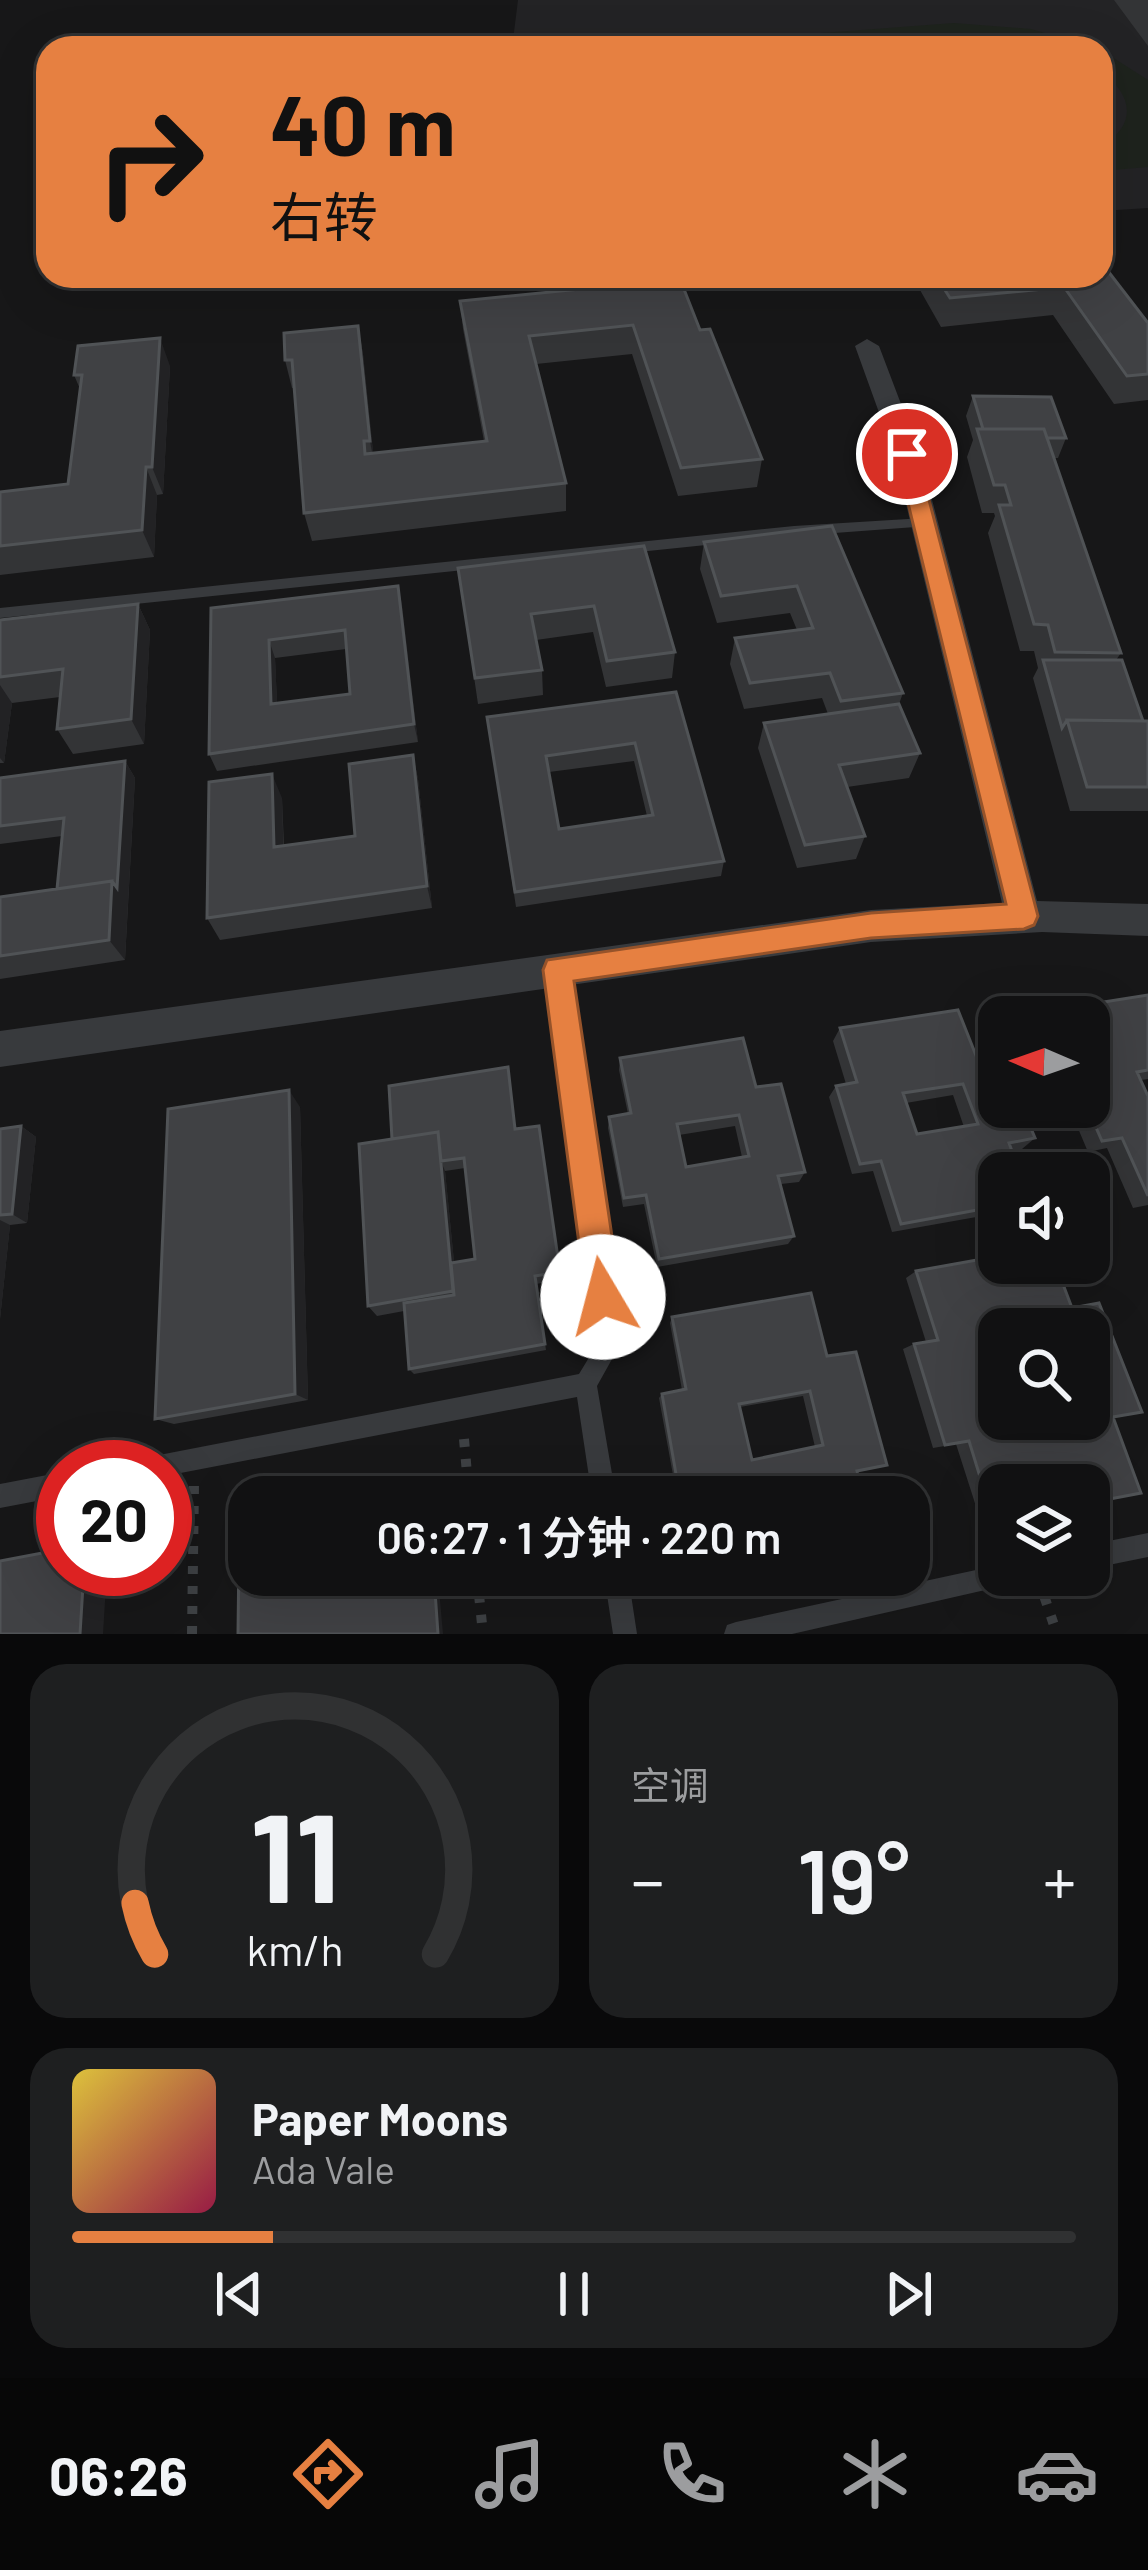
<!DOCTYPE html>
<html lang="zh">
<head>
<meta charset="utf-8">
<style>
  :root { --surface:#111112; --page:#1e1f20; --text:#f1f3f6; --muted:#9c9d9f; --line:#303132; --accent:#e68041 }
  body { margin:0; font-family:Barlow,"Noto Sans SC",sans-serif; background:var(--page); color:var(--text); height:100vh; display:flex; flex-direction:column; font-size:45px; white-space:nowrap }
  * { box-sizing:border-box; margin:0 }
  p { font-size:39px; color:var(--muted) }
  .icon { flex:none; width:66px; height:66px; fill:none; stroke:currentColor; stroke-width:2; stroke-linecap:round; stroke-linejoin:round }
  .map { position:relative; height:1634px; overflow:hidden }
  .panel { display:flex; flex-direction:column; gap:30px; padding:30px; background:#09090a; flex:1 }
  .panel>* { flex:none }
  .guide { position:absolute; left:36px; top:36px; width:1077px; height:252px; border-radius:36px; box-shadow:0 12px 48px #0002,0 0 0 3px var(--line); background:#e68041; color:#111; overflow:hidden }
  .needle { width:78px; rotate:272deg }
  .tools { position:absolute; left:978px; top:996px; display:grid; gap:24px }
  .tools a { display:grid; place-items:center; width:132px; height:132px; border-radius:24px; background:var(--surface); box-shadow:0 12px 48px #0002,0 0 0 3px var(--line); font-size:60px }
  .speed { position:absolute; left:36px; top:1440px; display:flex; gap:24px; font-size:60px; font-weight:700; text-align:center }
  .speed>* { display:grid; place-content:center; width:156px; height:156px; border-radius:50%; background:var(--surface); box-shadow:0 12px 48px #0002,0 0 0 3px var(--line); line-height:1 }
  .speed .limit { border:18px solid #d22; background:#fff; color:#111 }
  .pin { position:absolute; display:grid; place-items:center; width:102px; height:102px; color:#fff; margin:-51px; border:6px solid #fff; border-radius:50%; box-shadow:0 3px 12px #0007 }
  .me { position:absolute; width:132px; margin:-66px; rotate:352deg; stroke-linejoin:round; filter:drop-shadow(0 0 9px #0008) }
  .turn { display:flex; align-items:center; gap:42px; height:252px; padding:0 36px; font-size:54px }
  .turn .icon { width:156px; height:156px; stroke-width:2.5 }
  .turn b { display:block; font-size:84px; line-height:102px }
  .big { font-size:90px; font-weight:600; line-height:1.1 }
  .panel .widget { flex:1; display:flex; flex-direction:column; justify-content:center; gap:18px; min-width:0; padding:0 42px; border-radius:36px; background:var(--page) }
  .panel .dial { align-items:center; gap:0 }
  .dial svg { height:312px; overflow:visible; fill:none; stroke:var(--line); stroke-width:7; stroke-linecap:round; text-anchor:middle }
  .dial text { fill:var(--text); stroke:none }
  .song { display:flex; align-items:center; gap:36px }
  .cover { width:144px; height:144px; border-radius:18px; background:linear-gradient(135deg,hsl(50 70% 55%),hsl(340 70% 35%)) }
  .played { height:12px; border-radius:6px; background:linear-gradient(90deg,var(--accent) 20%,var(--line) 20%) }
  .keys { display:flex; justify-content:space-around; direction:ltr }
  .heat { display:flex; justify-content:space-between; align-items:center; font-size:66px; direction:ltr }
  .panel .tiles { flex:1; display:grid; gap:30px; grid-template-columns:1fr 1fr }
  .widget:last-child { grid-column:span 2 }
  .trip { position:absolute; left:228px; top:1476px; width:702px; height:120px; border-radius:36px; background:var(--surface); box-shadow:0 12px 48px #0002,0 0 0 3px var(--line); font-weight:600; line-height:120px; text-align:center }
  .dock { display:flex; height:192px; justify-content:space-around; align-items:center; background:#070707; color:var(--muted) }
  .dock .icon { width:84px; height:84px }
  .dock .on { color:var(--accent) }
  .dock b { font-size:54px; color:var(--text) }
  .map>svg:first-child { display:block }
  .built { fill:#232325 }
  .green { fill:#1e231d }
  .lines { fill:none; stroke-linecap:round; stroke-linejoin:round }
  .path { stroke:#3e4144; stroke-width:10; stroke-dasharray:8 12; stroke-linecap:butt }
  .service { fill:#383a3d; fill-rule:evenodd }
  .minor { fill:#383a3d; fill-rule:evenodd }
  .wall { fill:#333436; fill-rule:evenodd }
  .shaded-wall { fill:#222224 }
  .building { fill:#404144; stroke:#505356; stroke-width:3; fill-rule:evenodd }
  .route { fill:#e68041; stroke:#96532a; stroke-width:3 }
</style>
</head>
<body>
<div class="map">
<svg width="1148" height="1634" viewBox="0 0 1148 1634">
  <rect width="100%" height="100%" fill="#171718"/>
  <path class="built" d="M518,0H1148V208L1101,211V48H512Z"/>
  <path class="green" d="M954,23L1031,29L1097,48H1051L970,36L802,48H623Z
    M1101,50L1148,80V167L1101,171V146C1138,125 1133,95 1101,71Z"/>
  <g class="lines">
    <path class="path" d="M464,1439L469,1497
      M477,1575L483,1634
      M1038,1578L1057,1634
      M192,1634L194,1486"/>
    <path class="service" d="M924,518L931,523L929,526L794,536L0,618V608L794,526Z
      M557,962L563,964L566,970L621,1343L597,1386L616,1497H592L577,1397L165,1476V1467H143L146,1459L154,1456L579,1374L599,1341L548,970L551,964Z
      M63,1472V1496L0,1508V1484Z
      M1148,1533V1557L1089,1569V1545Z
      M999,1565V1575H1020L1016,1583L792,1634H724L727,1625L736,1622Z
      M604,1575H628L637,1634H613Z"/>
    <path class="minor" d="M867,339L879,346L920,454L1037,901L1148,904V936L1042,932L871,942L0,1067V1031L871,910L1002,903L894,454L855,346Z"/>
  </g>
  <path class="wall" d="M1114,0H1148V46Z
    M923,276H1101L1148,323V400L1114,404L1053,315L941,327L920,290Z
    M460,301L700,330L762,459L757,487L678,496L632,354L536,364L566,483V511L312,541L304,513L294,388H292L285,360L358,326L363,354L373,453L484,441L463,329Z
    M170,366L163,494L157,495L154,557L0,575V492L68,484L80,389L74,375Z
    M973,396L1066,438L1058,458H1053L1121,653L1116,660L1143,721H1148V811H1070L1033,678L1038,668L1034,651H1020L988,533L995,516L994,513H982L967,457L973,440L966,416Z
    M832,526L903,693L899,704L920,753L909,778L847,787L865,836L856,859L797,868L758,748L764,723L828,714L822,698L744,709L730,664L735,638L797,630L790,613L717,623L700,569L704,542Z
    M644,546L675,652L672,678L606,687L593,632L536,640L542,670L543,695L478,704L458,568Z
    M398,586L418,742L217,771L209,754L211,608ZM346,649L350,694L277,704L275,658Z
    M138,604L150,630L144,744L73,754L57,729L60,697L12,703L4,763H0V620Z
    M676,692L724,861L721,876L516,907L487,717ZM634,761L647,816L559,829L549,772Z
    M413,755L418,779L432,908L220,940L207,918L282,798L284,846L355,836Z
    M125,761L135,778L125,960L0,979V897L57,889L62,836L0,844V778Z
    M1148,995V1079L1141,1080L1148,1096V1205L1133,1208L1107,1148L1088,1152L1069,1107H1089V1017H1057L1066,1008Z
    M840,1028L977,1058L1035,1138L1022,1149L1012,1151L999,1173V1213L892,1232L873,1171L852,1174L829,1097L836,1086L846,1084L833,1041ZM953,1095L964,1127L917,1134L906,1103Z
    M620,1058L756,1087L805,1172L799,1182L781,1184L794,1236L788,1244L657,1267L644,1204L623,1207L608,1128L609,1117L628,1114L619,1070ZM735,1126L742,1157L686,1167L679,1135Z
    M300,1107L308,1400L174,1424L155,1419Z
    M21,1126L36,1137L27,1223L10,1225L0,1319V1129Z
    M516,1129L560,1272V1280L536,1284L546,1350L414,1374L409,1369L404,1311L377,1316L368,1306L359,1144ZM465,1168L475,1259L454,1262L445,1171Z
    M999,1256V1263H1055L1072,1308L1099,1303L1142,1412L1113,1418L1141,1493L1089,1503V1485H999V1521L981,1522L956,1444L933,1448L903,1349L914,1344L926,1342L906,1278L916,1271ZM999,1329H1089V1419H999V1379L991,1356L999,1354Z
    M811,1293L864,1497H677L659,1398L662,1394L682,1390L670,1323L672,1317ZM803,1396L815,1447L752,1460L740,1407Z"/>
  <path class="shaded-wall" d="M358,326L363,354L375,469L370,441Z
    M160,338L170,366L163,494L152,467Z
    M146,467L157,495L154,557L142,530Z
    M398,586L402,604L418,742L414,724Z
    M138,604L150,630L144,744L131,719Z
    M269,640L275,658L278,722L271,704Z
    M0,685L12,703L4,763L0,758Z
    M413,755L418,779L432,908L427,886Z
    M125,761L135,778L128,903L117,888Z
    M272,774L282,798L284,870L274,847Z
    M112,881L128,903L125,960L109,940Z
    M289,1090L300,1107L308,1400L295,1394Z
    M21,1126L36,1137L27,1223L12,1214Z
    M441,1161L445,1171L458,1301L453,1291Z
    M0,1220L10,1225L0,1319Z
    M84,1569H107L103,1634H80Z
    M400,1575H406L407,1595L402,1597Z
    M439,1589L443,1634H438L435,1591Z"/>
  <path class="building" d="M1101,262L1148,323V374L1127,376L1064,287L950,298L936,276H1101Z
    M680,279L700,330L710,329L762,459L681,468L633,325L529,336L566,483L304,513L292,360H285L284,333L358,326L370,441H364L365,454L487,441L460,301Z
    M160,338L152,467H146L142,530L0,546V492L68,484L82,375H74L78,346Z
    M973,396L1051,397L1066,438H1047L1044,429H983Z
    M977,429H1044L1121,653L1055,652L1048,625L1034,624L999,505H1011L1005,485H994Z
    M832,526L903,693L841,701L830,673L750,683L735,638L813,628L797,586L721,596L704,542Z
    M644,546L675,652L607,661L594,606L531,614L542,670L475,678L458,568Z
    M398,586L414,724L209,754L211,608ZM345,630L350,694L271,704L269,640Z
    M138,604L131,719L57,729L63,669L0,677V620Z
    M1043,660H1122L1143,721L1067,720L1062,728Z
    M676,692L724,861L515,892L487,717ZM635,743L653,815L559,829L546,756Z
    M899,704L920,753L839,765L865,836L805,845L764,723Z
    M1067,720L1148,721V787H1087Z
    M413,755L427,886L207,918L209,782L272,774L274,847L355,836L349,764Z
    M125,761L117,888L112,881L57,889L64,818L0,826V778Z
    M112,881L109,940L0,956V897Z
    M1148,995V1070L1137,1072L1148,1096V1196L1122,1138L1102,1141L1087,1107H1089V1017H1070L1066,1008Z
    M958,1010L977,1058L999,1054V1107H1022L1035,1138L1009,1143L1020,1173H999V1206L901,1224L881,1161L860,1164L836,1086L857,1082L840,1028ZM963,1084L978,1124L917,1134L903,1093Z
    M743,1038L756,1087L781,1084L805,1172L778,1176L794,1236L659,1259L646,1195L624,1198L609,1117L631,1113L620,1058ZM739,1115L749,1156L686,1167L677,1124Z
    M508,1067L515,1129L539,1126L560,1272L535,1276L545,1344L409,1369L404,1303L454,1295L451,1263L475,1259L464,1158L441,1161L438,1132L392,1139L389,1086Z
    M289,1090L295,1394L155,1419L168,1109Z
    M21,1126L12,1214L0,1215V1129Z
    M438,1132L453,1291L368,1306L359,1144Z
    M999,1256V1263H1055L1072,1308L1099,1303L1142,1412L1113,1417L1141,1493L1089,1503V1485H999V1521L994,1522L969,1441L945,1445L914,1344L938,1340L916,1271ZM999,1329H1089V1419H999V1379L990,1353L999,1351Z
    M811,1293L827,1356L856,1352L887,1465L857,1471L864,1497H680L662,1394L686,1389L672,1317ZM810,1391L823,1445L752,1460L739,1404Z
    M249,1548V1575H400L402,1597L435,1591L438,1634H238L239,1550Z
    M63,1549V1569H84L80,1634H0V1561Z
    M723,1575H754L724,1581Z"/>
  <path class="route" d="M907,447L917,454L1038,916L1034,925L1024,929L871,938L574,981L621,1297L616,1309L603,1314L591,1309L586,1297L543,970L547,960L871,913L1006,904L896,454Z"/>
</svg>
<div class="tools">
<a><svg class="needle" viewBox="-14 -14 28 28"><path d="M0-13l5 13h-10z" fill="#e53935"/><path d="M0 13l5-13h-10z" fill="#9c9d9f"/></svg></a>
<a><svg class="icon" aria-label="sound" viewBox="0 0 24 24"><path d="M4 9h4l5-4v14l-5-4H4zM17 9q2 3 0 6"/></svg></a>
<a><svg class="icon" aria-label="search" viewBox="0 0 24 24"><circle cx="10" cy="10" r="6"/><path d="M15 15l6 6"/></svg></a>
<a><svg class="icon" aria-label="layers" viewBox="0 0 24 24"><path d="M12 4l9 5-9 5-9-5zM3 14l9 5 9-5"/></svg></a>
</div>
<div class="speed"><div class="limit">20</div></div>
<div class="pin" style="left:907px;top:454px;background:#d93025"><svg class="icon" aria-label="arrive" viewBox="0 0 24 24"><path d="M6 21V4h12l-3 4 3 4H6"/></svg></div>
<svg class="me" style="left:603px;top:1297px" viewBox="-20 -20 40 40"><circle r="19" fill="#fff"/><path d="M0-13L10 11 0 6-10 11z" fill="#e68041"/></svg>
<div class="trip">06:27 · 1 分钟 · 220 m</div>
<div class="guide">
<div class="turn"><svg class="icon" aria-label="right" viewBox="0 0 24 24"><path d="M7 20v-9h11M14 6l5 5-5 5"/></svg><div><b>40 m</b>右转</div></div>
</div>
</div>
<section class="panel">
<div class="tiles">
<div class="widget dial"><svg viewBox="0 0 100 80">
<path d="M14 69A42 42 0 1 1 86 69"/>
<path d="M14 69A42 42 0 0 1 9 56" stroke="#e68041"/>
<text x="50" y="56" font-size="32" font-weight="700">11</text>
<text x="50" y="72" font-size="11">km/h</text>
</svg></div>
<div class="widget"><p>空调</p>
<div class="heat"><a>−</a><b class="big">19°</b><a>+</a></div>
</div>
<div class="widget">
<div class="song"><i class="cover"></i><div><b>Paper Moons</b><p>Ada Vale</p></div></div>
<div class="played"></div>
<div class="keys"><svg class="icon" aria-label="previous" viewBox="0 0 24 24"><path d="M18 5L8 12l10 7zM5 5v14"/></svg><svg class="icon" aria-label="pause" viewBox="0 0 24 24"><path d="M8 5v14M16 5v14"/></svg><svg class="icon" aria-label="next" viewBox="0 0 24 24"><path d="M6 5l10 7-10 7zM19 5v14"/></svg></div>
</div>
</div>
</section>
<nav class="dock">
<b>06:26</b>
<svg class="icon on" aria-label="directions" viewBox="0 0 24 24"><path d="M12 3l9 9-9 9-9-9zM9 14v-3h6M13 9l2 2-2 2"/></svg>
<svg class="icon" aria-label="music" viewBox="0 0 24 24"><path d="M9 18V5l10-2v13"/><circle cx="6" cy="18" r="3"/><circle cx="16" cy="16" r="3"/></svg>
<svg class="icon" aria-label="phone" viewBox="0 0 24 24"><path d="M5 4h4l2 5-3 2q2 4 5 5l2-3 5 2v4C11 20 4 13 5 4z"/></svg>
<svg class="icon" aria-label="climate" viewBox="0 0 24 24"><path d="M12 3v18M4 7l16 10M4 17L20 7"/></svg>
<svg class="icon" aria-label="car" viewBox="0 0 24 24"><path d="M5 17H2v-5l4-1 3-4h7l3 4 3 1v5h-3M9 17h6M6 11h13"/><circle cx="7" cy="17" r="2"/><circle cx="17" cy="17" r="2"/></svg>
</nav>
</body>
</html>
